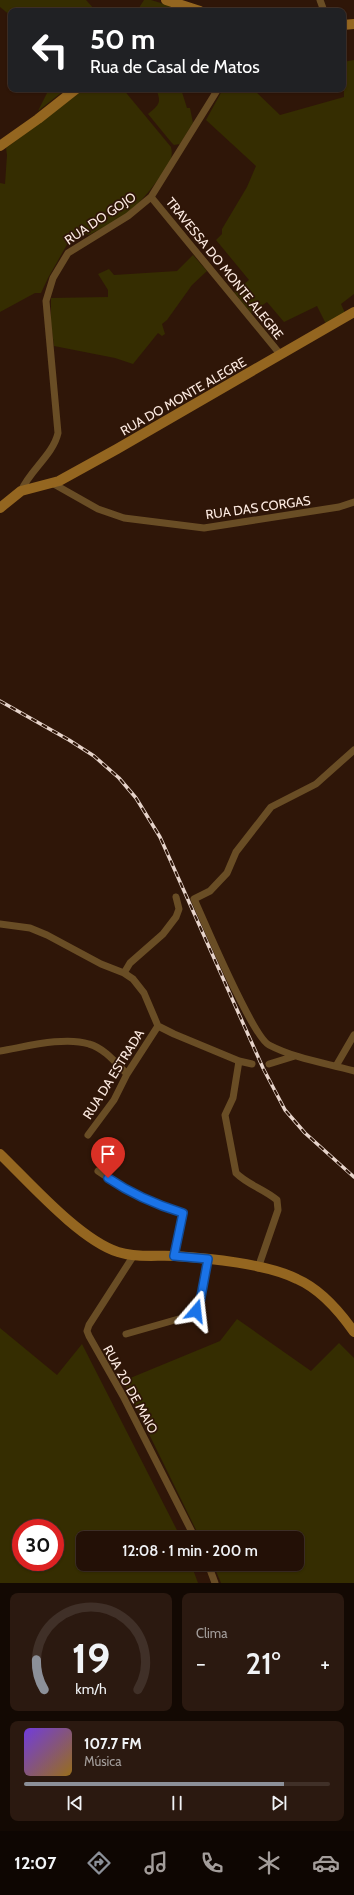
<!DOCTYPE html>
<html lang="pt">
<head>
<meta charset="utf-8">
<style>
  :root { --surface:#231006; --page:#2b1910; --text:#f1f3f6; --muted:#a39d9b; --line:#403028; --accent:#8c9099 }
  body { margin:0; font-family:Cabin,sans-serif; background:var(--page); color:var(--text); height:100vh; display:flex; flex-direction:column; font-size:15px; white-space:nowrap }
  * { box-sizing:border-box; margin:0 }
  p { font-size:13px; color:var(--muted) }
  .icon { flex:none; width:22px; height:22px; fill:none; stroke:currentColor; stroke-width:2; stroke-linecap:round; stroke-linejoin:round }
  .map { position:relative; height:1583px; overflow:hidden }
  .details { display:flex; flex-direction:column; gap:10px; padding:10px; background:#130903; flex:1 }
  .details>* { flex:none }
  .banner { position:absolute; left:8px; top:8px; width:338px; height:84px; border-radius:8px; box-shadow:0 1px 3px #0004,0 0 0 1px var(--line); background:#202124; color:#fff; overflow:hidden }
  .speed { position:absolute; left:12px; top:1519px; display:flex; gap:8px; font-size:20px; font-weight:700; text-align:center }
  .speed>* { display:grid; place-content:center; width:52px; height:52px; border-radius:50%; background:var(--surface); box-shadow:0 1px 3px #0004,0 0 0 1px var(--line); line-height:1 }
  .speed .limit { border:6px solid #d22; background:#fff; color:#111 }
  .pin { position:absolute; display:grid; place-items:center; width:34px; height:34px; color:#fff; margin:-41px -17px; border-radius:50% 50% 50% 0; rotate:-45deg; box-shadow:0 0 4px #0007 }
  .pin .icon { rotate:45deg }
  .me { position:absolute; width:44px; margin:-22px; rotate:17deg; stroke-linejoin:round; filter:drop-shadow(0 0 3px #0008) }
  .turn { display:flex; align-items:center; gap:14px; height:84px; padding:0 16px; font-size:18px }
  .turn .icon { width:52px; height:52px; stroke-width:2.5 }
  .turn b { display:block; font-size:28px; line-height:34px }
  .big { font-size:30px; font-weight:600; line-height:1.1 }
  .details .card { flex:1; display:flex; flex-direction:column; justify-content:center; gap:6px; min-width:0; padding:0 14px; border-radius:8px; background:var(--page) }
  .details .dial { align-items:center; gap:0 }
  .dial svg { height:104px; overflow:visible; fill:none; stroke:var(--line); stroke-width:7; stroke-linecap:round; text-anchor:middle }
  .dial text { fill:var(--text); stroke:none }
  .song { display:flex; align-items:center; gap:12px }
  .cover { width:48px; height:48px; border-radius:6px; background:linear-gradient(135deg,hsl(260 70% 55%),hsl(40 70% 35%)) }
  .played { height:4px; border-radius:2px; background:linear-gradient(90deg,var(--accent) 85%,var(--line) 85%) }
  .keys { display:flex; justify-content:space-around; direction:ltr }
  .heat { display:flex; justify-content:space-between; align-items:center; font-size:22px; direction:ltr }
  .details .tiles { flex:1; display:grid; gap:10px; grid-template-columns:1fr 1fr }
  .card:last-child { grid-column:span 2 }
  .trip { position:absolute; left:76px; top:1531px; width:228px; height:40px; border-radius:8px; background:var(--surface); box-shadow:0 1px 3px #0004,0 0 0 1px var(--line); font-weight:600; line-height:40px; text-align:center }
  .tab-bar { display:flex; height:64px; justify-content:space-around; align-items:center; background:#0e0602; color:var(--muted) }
  .tab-bar .icon { width:28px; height:28px }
  .tab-bar .on { color:var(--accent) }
  .tab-bar b { font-size:18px; color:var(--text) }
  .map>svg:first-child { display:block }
  .green { fill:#352d01; fill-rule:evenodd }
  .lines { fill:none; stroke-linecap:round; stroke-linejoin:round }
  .street { stroke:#694d25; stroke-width:7 }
  .secondary { stroke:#946620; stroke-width:10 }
  .rail-casing { stroke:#e6d3ca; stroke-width:3.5 }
  .rail { stroke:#2f1608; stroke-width:2; stroke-dasharray:6; stroke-linecap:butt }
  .route-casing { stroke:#114b97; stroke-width:10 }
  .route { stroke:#1a73e8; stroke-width:7 }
  .labels { text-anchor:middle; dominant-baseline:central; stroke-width:3.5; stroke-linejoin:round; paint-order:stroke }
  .street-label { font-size:13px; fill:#fceae1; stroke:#2f1608 }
</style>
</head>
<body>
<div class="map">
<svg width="354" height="1583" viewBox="0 0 354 1583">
  <rect width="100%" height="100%" fill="#2f1608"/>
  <path class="green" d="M0,0H86L96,11H11V16L0,7Z
    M144,0H151L187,11H137Z
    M354,60V294L341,304L345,313L326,324L317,306L284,322L267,302L251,313L234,292L249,280L216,240L222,234V229L247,187L256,166L206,120L223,89H253L280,115L344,97L343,62Z
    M49,89H66L38,111Z
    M84,89H123L171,147C172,151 172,155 171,159C167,170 141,203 131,210C118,220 103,228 89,235L86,234L77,239L69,241L48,278L41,293H35L0,312V183L5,184L7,155L6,148Z
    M156,89H181L187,108H190L193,123L180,144L174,145L171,142L148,114C159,105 162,103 156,89Z
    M193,255L207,271L192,285L167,320L162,324L165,334L162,336L158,333L133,364L115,358L54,346L51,324V298L108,297V290L98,274L109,269L114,275L177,271Z
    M237,1319L311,1371L339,1343L354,1358V1583H221L213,1564H297V1538H200L123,1381L220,1341Z
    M0,1328L57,1375L82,1344L181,1538H83V1564H191L198,1583H0ZM21,1528H55V1562H21Z"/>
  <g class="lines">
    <path class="street" d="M320,0L324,11
      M151,197L280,354
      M52,483L98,509L124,518L204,528L339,507L354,502
      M21,491C30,470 53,455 58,433L46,301L53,278L68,253L128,216L151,197L218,89
      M354,750L316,784L271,807L236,852L227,873L210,891L194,899C205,923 252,1036 269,1045C296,1059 326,1063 354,1071
      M0,924L30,928L47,935L101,964L124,973L133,979L144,993L158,1026L174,1034L239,1061L252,1064
      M124,973L130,963L163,934L176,917L179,909L176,897
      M0,1051C25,1047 64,1036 89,1044C104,1048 116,1063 127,1074
      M239,1061L233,1098L225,1115L236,1173C248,1185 264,1189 277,1200L278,1210L258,1268
      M269,1064L295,1056
      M336,1066L354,1035
      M88,1135L114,1100L127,1074L158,1026
      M98,1171C124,1189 153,1204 183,1213L174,1256
      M134,1255L89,1325L87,1331L89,1336L123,1396L195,1538
      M126,1334L189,1316L196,1311L200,1302L209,1259
      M208,1564L215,1583"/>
    <path class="secondary" d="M166,0L200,11
      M343,25L354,24
      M0,146L38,119L76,89
      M0,508L21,491L59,481L117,449L354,312
      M0,1154C30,1183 80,1240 118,1252C136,1258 157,1255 175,1256C208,1258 268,1264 297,1279C320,1289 340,1312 354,1332"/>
    <g class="rail-casing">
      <path id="rail" d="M0,701L69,740L94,756L119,778L136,798L160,837L263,1068L285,1110L305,1133L354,1177"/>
    </g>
    <use href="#rail" class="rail"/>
  </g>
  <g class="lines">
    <g class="route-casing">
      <path id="route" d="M108,1178C130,1193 157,1205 183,1213L174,1256L208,1259L200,1302L196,1311"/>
    </g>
    <use href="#route" class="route"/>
  </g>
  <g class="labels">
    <g class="street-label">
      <text transform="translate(100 218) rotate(-34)">RUA DO GOJO</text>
      <text transform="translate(225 268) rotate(51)">TRAVESSA DO MONTE ALEGRE</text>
      <text transform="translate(183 396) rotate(-30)">RUA DO MONTE ALEGRE</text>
      <text transform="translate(258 507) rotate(-8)">RUA DAS CORGAS</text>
      <text transform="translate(113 1074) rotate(-58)">RUA DA ESTRADA</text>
      <text transform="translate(131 1389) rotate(61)">RUA 20 DE MAIO</text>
    </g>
  </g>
</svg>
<div class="speed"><div class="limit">30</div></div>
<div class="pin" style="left:108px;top:1178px;background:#d93025"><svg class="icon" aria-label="arrive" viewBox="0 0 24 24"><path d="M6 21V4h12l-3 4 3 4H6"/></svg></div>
<svg class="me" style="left:196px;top:1311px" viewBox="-20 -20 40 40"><path d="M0-17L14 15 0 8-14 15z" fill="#1a73e8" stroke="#fff" stroke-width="4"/></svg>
<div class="trip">12:08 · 1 min · 200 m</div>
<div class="banner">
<div class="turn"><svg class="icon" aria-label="left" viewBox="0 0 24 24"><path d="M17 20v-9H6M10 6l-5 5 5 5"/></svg><div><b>50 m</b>Rua de Casal de Matos</div></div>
</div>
</div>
<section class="details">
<div class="tiles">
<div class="card dial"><svg viewBox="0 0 100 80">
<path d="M14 69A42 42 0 1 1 86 69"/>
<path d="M14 69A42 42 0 0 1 8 46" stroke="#8c9099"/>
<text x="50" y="56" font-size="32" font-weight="700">19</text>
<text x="50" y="72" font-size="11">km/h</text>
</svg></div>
<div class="card"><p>Clima</p>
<div class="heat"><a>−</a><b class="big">21°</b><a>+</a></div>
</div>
<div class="card">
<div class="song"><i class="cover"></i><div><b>107.7 FM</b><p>Música</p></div></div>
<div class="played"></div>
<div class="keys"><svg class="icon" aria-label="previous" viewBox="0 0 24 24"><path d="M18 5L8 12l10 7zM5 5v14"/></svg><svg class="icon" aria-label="pause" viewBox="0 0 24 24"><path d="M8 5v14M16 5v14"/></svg><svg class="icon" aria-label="next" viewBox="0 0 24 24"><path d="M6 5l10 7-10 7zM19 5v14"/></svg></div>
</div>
</div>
</section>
<nav class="tab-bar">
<b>12:07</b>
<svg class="icon on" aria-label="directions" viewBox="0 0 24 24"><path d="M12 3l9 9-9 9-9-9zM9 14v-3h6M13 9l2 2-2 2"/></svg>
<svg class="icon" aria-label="music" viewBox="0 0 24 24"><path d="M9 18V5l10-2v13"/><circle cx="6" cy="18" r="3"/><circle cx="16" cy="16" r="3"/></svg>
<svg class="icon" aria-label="phone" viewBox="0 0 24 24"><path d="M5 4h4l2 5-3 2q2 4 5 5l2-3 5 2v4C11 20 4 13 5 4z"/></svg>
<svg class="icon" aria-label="climate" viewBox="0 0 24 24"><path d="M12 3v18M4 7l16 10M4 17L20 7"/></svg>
<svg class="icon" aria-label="car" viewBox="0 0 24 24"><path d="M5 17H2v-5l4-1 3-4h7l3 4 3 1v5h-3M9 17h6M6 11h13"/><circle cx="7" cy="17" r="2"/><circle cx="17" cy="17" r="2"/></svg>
</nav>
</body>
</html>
